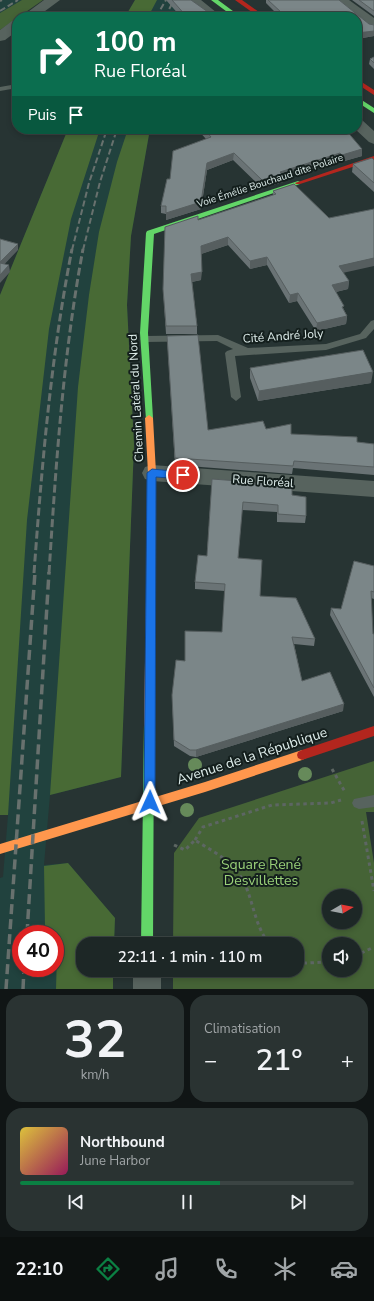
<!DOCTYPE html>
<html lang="fr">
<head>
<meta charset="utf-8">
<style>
  :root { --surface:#1d2726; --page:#2a3332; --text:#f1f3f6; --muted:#a0a5a7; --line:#3b4443; --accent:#0b8043 }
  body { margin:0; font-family:"Nunito Sans",sans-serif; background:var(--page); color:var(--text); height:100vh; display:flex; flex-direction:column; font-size:15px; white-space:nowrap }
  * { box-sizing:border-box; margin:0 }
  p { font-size:13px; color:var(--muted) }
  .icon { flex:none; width:22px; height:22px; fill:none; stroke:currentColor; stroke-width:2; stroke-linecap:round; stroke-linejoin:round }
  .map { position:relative; height:989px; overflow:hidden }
  .panel { display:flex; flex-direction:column; gap:6px; padding:6px; background:#101515; flex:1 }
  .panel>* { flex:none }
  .guide { position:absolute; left:12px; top:12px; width:350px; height:122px; border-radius:16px; box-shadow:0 2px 6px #0003,0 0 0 1px var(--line); background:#0b6e4f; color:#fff; overflow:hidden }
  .needle { width:26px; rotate:80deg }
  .tools { position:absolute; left:322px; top:889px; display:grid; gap:8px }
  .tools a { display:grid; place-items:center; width:40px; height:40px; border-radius:50%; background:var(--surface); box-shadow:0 2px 6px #0003,0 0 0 1px var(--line); font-size:20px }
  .speed { position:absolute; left:12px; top:925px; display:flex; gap:8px; font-size:20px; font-weight:700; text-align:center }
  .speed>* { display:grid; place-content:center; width:52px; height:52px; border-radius:50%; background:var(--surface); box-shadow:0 2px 6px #0003,0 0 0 1px var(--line); line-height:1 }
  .speed .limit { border:6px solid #d22; background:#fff; color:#111 }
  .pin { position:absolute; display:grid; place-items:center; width:34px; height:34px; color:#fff; margin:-17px; border:2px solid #fff; border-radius:50%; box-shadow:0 1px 4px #0007 }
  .me { position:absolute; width:44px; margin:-22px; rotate:1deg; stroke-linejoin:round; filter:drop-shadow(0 0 3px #0008) }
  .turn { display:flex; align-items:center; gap:14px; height:84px; padding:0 16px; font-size:18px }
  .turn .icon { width:52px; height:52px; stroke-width:2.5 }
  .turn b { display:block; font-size:28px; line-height:34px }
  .then { display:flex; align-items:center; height:38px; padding:0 16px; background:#0003; gap:8px; font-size:15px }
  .big { font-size:30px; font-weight:600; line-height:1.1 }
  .panel .tile { flex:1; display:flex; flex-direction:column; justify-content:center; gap:6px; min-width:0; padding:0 14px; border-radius:16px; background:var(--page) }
  .panel .dial { align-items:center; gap:0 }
  .dial b { font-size:52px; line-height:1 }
  .song { display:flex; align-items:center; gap:12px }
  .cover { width:48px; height:48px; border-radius:6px; background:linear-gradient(135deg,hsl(50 70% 55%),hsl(330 70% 35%)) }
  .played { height:4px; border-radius:2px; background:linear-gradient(90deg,var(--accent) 60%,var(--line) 60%) }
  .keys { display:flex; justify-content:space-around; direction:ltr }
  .heat { display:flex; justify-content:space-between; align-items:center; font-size:22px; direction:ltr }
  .panel .tiles { flex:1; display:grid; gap:6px; grid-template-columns:1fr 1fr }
  .tile:last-child { grid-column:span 2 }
  .trip { position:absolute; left:76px; top:937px; width:228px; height:40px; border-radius:16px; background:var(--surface); box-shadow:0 2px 6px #0003,0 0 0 1px var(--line); font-weight:600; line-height:40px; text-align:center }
  .menu { display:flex; height:64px; justify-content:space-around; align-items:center; background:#0c100f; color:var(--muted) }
  .menu .icon { width:28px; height:28px }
  .menu .active { color:var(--accent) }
  .menu b { font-size:18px; color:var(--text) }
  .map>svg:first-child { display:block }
  .built { fill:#21423e; fill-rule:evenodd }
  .green { fill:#456336; fill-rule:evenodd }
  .forest { fill:#486a35 }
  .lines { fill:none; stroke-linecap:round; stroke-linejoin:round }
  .path { stroke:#5d6663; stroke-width:3; stroke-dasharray:3.5 3.5; stroke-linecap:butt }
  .lane { fill:#57635e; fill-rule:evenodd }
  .street { fill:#57635e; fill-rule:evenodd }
  .fast { fill:#63d668; fill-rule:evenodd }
  .slow { fill:#ff974d; fill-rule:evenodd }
  .jam { fill:#b3261e; fill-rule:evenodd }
  .rail-far2 { stroke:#68716e; stroke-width:2; stroke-dasharray:6 3; stroke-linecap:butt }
  .rail-far1 { stroke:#68716e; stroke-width:3; stroke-dasharray:8 3.5; stroke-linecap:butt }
  .rail { stroke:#68716e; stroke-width:3.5; stroke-dasharray:10 5; stroke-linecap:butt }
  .tree { fill:#668a5a }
  .wall { fill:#6a7375 }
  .shaded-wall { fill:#565e5f }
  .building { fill:#7b8688; stroke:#565e5f }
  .route { fill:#1a73e8; stroke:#114b97 }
  .labels { text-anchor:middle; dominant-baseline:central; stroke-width:4; stroke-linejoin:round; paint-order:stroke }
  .far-street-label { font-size:10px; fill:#ddecea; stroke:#141f1d }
  .street-label { font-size:12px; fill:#ddecea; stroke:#141f1d }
  .near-street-label { font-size:14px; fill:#ddecea; stroke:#141f1d }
  .near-park-label { font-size:14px; fill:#9ad179; stroke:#141f1d }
</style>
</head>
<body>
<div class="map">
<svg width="374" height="989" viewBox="0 0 374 989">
  <rect width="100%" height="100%" fill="#273433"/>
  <path class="built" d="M0,0H40L0,29Z
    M135,0H181L190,17H125Z
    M68,129H150L131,236L127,305L134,445L121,777L50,795L44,865L68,863L115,918L114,944H83V970H113V989H0V878L3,877L8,815L0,295ZM21,934H55V968H21Z"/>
  <path class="green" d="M22,0H43L0,30V13Z
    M374,761V812H366L374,863V989H173V970H297V944H173L174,853L199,818ZM329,896H355V922H329ZM329,944H355V970H329Z"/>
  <path class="forest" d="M135,0H157L148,17H125Z
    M68,129H100L71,219L49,329L27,520L8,815H0V295Z
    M128,129H150L131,236L127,305L134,445L121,777L50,795L78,387L89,295L99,232L117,162Z
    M68,863L115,918L114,944H83V970H113V989H56L57,955L55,950V934H48L45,927L44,866Z"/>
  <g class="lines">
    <path class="path" d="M332,769L345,792
      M362,821L374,891
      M195,840L203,827L272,805L331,803L341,800
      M174,845L185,850L195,840C210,850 228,858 239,874C254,896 252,921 269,944
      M355,956L374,947
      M297,960L305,963L329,962"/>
    <path class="lane" d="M17,84V88L0,91V87Z
      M374,320V329L366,338L326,350L235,356L241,397L236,401L231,397L225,353L227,351L233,349L217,341L145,342L140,339L145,336L218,335L248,348L326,344L360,334L371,321Z
      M374,795V807L359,809L354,807L352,803L354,799Z"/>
    <path class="street" d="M44,0H60L37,17H21Z
      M185,0H201L222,17H206Z
      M334,0H349L374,18V29L369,28Z
      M17,20V31L5,40L0,41V30L12,21Z
      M357,118L362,120L374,131V144L369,142L355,129H357Z
      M152,465L374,481V497L152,481L145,479L142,473L145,467Z
      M133,970H161V989H133Z"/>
    <path class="fast" d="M211,0H218L241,17H234Z
      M357,97L374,108V113L357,102Z
      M298,181L300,182V184L154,234L148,333L153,418L149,421L146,420L140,333L146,233L147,231Z
      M149,720L153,722L154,725L153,944H141L144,725L145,722Z"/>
    <path class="slow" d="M149,415L153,418L156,473L154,725L153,728L149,730L145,728L144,725L148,473L145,418Z
      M302,750L306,752L307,755L306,758L302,760L205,792L0,854V844L205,782Z"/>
    <path class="jam" d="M235,0H242L266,17H259Z
      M357,79L374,90V95L357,84Z
      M374,156V160L300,184H296L295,183Z
      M374,726V736L302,760L298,758L297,755L298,752L302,750Z"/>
    <path class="rail-far2" d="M0,1L2,0
      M0,11L18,0
      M156,17L166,0
      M165,17L174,0
      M72,250L89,183L107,129
      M83,250L100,182L117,129"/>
    <path class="rail-far1" d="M34,573C42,464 51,356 72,249
      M49,573C56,464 63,356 83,249"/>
    <path class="rail" d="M27,934L49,572
      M6,989L35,572
      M23,989L24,968"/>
  </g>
  <g class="tree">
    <circle cx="195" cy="765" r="7"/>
    <circle cx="305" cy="774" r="7"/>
    <circle cx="187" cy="810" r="7"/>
  </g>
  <path class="wall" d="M166,0H191L215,17H181Z
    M266,0H339L369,24L374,25V36L357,39V17H280L266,3Z
    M352,0H374V16Z
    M374,57V69L369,64L370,59Z
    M197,129H345L362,156L341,162L339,160L283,178V182L262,188L233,160L207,170L201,209L166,220V214L161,213V206L170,179L206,139Z
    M374,160V192L352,172L353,164Z
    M294,184L343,273L349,281L348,289L336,292L344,310L347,316L346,324L316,331L297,301L289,303L267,265L250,269L228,245L201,254V280L192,282L197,326V334H166L163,289L198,220L273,195V191Z
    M167,336L208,430L266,429L291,434L357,442L374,444V475L293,468L292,474L175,465Z
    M250,368L371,383L258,401L250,378Z
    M212,479L292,495L306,516L305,523L277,522V512L242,510L238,558L260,596L315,639L314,646L294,644L302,681L343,711L196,757L190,756L174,746L172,695L222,632L225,591L195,589V582L207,556Z
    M374,566V599L371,598L373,634H374V697L330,615L331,608L341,609Z"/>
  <path class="shaded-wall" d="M374,31V36L357,39V33Z
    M362,149V156L341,162L342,155Z
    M234,153L233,160L207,170L201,209L166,220V213L207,163Z
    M340,153L339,160L283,178V182L262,188L263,181L280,172Z
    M228,237V245L201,254V246Z
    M18,244V250L0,269V262Z
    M267,257V265L250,269V261Z
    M374,258V266L338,274L339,266Z
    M9,265L10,272L0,283V275Z
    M202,272L201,280L191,282V274Z
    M349,281L348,289L331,293L332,285Z
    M298,293L297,301L289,303L290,295Z
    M347,316L346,324L316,331L317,323Z
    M373,372L371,383L258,401L259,391Z
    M344,704L343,711L196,757V750Z"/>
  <path class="building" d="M172,0H191L215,17H187Z
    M268,0H339L369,24L374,25V31L357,33V17H287L282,13Z
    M359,0H374V11Z
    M374,57V63L370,59Z
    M204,129H345L362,149L342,155L340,153L280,172L283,175L263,181L234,153L207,163L201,202L166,213V206H161L167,179H170L173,151L211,137Z
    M372,158L374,160V183L353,164Z
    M294,184L329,218L374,209V258L339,266L349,281L332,285L344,306L342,307L347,316L317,323L298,293L290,295L267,257L250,261L228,237L201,246L202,272L191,274L197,326H166L163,289L165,227L198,216V220L276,194L273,191Z
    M0,239L18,244L0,262Z
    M0,263L9,265L0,275Z
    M198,335L208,430L263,421L266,429L291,424V434L357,437V442L374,444V467L294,461L293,466L175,458L167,336Z
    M363,350L373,372L259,391L250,368Z
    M212,479L292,485V495L306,497V516L278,514V505L243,502L238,558L262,560L260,596L296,598L315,639L292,637L302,681L330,672L344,704L196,750H190L174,740L172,695L176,660L185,661V631L222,632L225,584L195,582L198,555L207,556Z
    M354,561L374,566V592L371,591L373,634H374V688L331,608L341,609Z"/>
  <path class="route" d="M152,469L183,472L188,475L183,479L156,477L155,802L154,806L150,807L146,806L144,802L147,473Z"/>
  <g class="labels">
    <g class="far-street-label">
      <text transform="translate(270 181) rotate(-18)">Voie Émélie Bouchaud dite Polaire</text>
    </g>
    <g class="street-label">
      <text transform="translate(283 336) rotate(-4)">Cité André Joly</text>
      <text transform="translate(136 398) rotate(-93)">Chemin Latéral du Nord</text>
      <text transform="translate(263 481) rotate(4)">Rue Floréal</text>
    </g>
    <g class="near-street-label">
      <text transform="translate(252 756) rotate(-18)">Avenue de la République</text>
    </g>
    <g class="near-park-label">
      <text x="261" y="864">Square René<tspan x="261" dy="16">Desvillettes</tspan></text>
    </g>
  </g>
</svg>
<div class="tools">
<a><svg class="needle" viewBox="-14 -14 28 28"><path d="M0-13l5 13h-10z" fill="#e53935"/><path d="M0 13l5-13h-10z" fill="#a0a5a7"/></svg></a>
<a><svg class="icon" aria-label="sound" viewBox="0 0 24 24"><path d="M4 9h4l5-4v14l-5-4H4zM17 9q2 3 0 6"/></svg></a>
</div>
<div class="speed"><div class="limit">40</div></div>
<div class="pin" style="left:183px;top:475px;background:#d93025"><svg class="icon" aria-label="arrive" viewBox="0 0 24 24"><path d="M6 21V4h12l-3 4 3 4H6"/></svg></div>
<svg class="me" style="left:150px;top:802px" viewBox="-20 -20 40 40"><path d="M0-17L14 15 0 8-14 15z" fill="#1a73e8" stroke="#fff" stroke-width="4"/></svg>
<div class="trip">22:11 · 1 min · 110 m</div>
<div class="guide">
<div class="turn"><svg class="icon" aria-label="right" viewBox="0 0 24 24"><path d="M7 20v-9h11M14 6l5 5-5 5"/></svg><div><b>100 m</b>Rue Floréal</div></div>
<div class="then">Puis<svg class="icon" aria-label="arrive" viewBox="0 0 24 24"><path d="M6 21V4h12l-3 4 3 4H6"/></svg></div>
</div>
</div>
<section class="panel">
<div class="tiles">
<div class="tile dial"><b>32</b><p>km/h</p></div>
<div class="tile"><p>Climatisation</p>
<div class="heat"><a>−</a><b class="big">21°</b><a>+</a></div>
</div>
<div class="tile">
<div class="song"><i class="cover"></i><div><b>Northbound</b><p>June Harbor</p></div></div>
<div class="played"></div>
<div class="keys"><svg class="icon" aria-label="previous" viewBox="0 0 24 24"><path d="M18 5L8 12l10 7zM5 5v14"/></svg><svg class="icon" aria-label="pause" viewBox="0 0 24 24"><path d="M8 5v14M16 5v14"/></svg><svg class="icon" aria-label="next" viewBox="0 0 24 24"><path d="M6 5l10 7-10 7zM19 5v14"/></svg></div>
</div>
</div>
</section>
<nav class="menu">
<b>22:10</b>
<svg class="icon active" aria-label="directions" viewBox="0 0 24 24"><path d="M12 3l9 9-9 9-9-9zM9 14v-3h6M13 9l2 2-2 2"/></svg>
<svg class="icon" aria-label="music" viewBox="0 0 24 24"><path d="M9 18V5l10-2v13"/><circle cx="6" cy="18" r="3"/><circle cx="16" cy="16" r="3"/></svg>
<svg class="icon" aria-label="phone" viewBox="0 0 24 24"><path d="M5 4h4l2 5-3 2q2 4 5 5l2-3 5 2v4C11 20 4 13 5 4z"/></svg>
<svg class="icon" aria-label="climate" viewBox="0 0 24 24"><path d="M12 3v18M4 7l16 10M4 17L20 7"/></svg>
<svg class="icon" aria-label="car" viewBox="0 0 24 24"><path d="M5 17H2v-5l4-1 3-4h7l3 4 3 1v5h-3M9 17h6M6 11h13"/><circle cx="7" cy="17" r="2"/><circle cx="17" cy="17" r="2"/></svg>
</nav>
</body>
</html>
